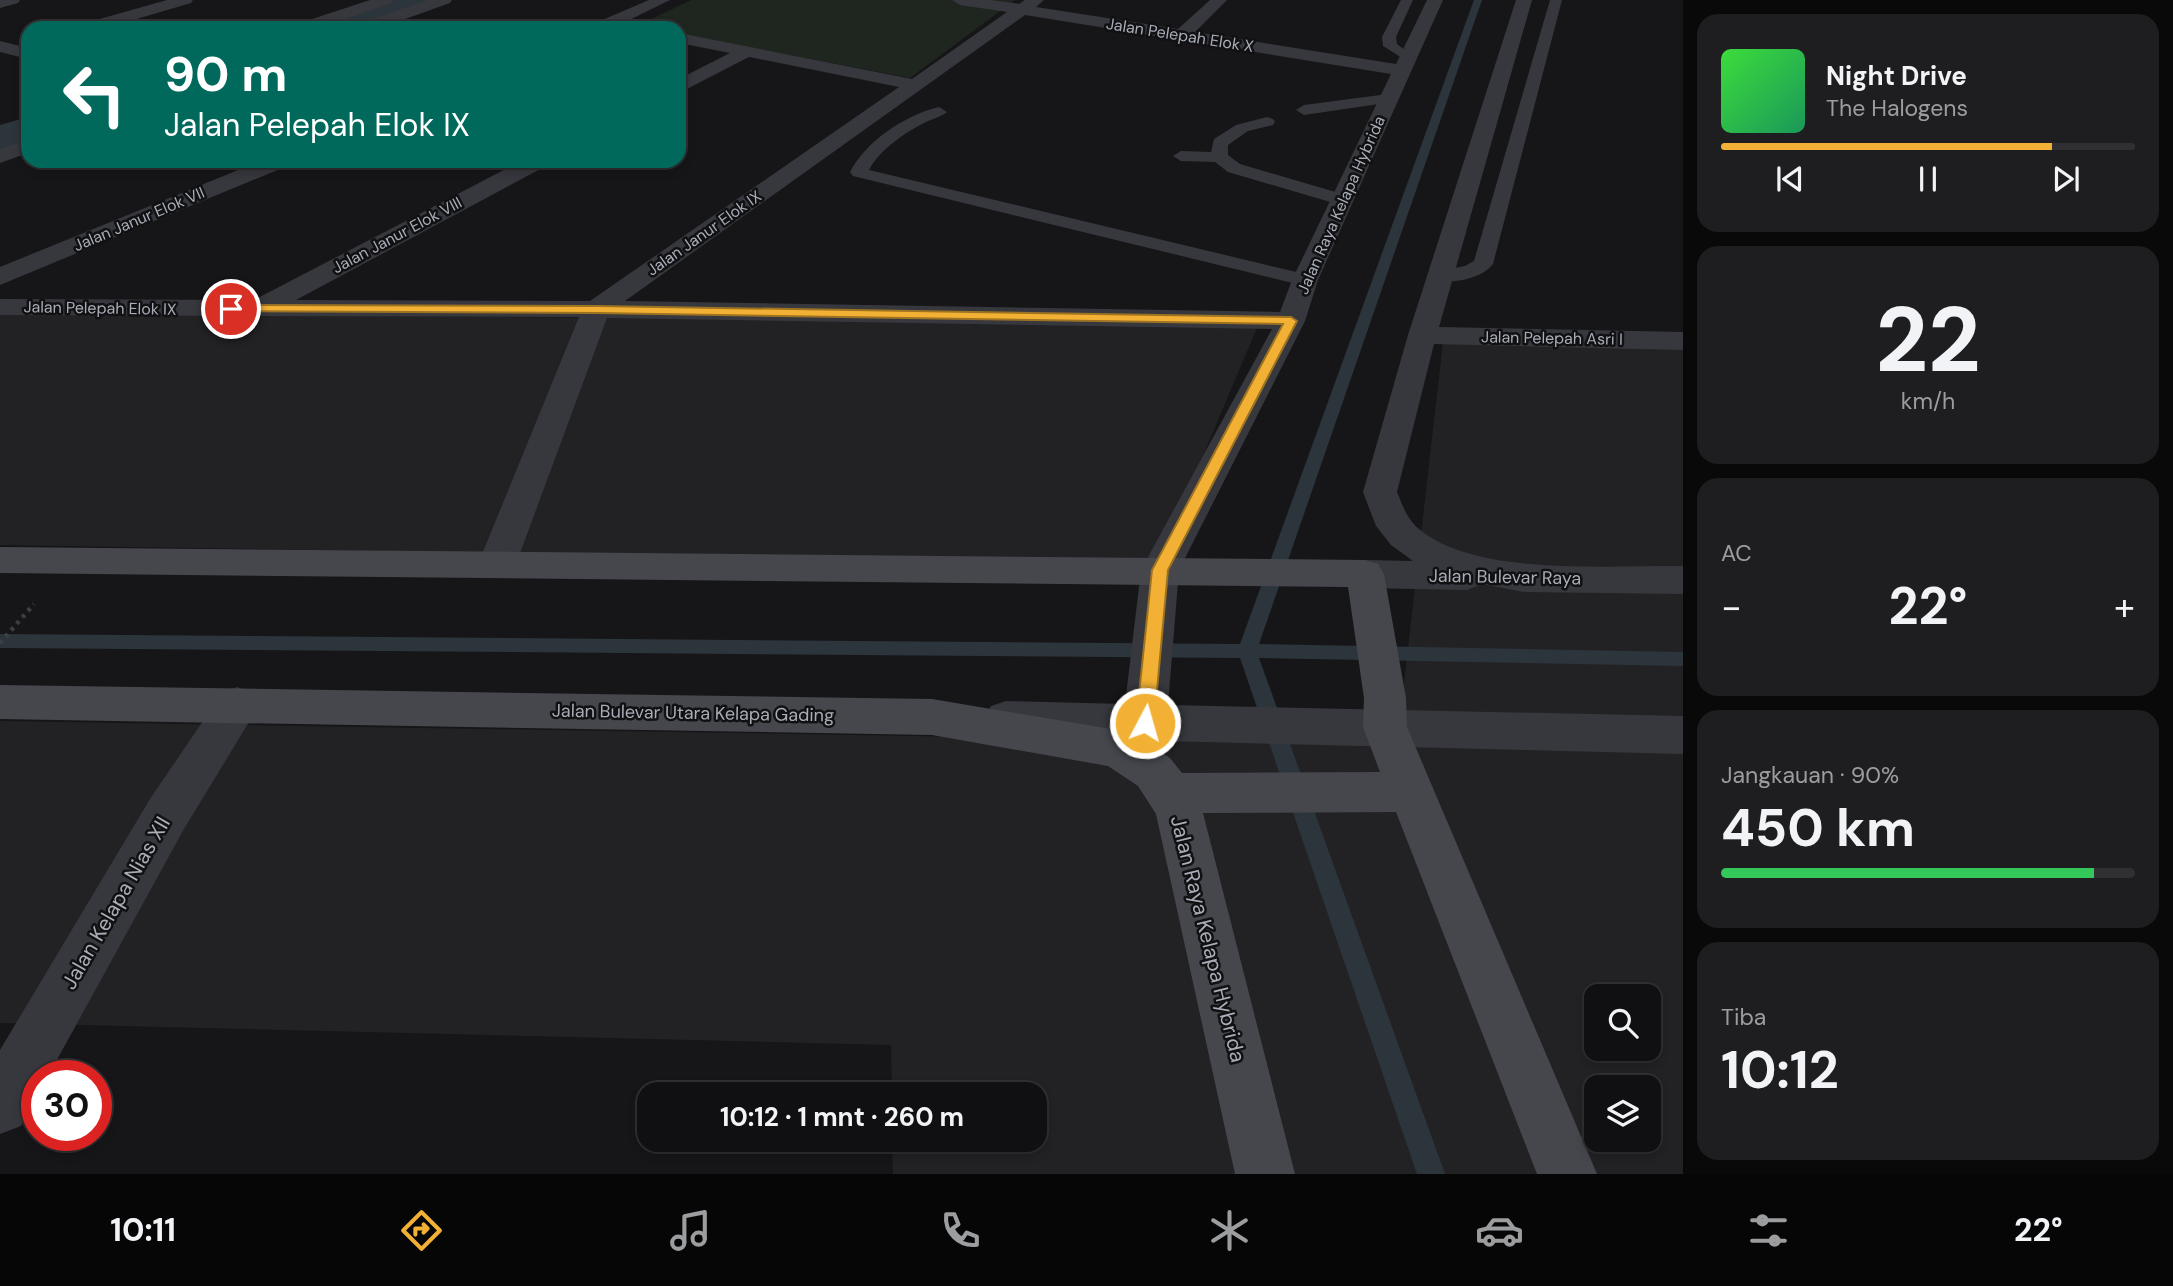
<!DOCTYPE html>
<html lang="id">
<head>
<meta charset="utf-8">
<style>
  :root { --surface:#101012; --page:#1e1e20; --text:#f1f3f6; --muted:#9c9d9f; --line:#303032; --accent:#f2b134 }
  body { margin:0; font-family:"DM Sans",sans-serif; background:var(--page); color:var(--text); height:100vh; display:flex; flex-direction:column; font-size:26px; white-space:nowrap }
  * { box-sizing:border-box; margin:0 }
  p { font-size:23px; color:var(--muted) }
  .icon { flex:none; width:38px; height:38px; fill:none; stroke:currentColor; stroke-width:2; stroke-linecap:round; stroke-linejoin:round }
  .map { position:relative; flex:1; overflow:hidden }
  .side { display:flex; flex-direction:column; gap:14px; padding:14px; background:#09090a; width:490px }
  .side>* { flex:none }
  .hud { position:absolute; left:21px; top:21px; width:665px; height:147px; border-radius:21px; box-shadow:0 4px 10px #0003,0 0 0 2px var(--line); background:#00695c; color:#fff; overflow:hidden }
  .tools { position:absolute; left:1584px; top:984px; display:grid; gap:14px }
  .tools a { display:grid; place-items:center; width:77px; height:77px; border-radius:14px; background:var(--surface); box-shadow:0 4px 10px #0003,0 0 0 2px var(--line); font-size:35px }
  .speed { position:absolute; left:21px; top:1060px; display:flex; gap:14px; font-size:35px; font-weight:700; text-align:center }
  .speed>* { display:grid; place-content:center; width:91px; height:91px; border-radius:50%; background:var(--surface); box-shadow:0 4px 10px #0003,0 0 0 2px var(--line); line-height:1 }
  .speed .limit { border:10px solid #d22; background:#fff; color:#111 }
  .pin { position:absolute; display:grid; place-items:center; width:60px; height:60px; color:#fff; margin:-30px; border:4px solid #fff; border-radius:50%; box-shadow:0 2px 7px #0007 }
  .me { position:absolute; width:77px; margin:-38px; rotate:6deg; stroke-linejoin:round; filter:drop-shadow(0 0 5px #0008) }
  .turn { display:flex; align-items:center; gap:24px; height:147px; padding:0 28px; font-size:32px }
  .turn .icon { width:91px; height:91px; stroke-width:2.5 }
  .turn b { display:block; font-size:49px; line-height:60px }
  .big { font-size:52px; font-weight:700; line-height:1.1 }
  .side .widget { flex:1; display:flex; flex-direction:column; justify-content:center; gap:10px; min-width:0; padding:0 24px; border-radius:21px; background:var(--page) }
  .side .dial { align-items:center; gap:0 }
  .dial b { font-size:91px; line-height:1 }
  .song { display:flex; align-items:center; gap:21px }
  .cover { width:84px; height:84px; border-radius:10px; background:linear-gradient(135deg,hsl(120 70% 55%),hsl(150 70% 35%)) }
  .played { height:7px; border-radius:4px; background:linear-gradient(90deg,var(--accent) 80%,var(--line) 80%) }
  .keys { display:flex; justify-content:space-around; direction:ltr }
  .heat { display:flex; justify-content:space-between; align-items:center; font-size:38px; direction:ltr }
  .charge { height:10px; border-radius:5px; background:linear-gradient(90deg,#34c759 90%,var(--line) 0) }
  .trip { position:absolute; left:637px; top:1082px; width:410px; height:70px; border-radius:21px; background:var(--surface); box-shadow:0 4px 10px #0003,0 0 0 2px var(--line); font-weight:700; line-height:70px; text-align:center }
  .tabs { display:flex; height:112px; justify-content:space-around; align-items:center; background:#060607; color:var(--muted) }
  .tabs .icon { width:49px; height:49px }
  .tabs .on { color:var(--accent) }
  .tabs b { font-size:32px; color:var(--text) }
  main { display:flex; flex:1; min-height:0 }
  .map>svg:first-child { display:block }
  .built { fill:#222225; fill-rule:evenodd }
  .green { fill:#1e261f }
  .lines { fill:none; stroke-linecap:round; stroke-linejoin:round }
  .stream { fill:#2c353c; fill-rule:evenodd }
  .river { fill:#2c353c; fill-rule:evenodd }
  .path { stroke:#3d3f44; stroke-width:4.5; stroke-dasharray:3.5 5; stroke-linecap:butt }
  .lane { fill:#37383d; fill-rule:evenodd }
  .street { fill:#37383d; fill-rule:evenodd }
  .secondary { fill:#45474d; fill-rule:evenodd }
  .route { fill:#f2b134; stroke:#9d7322; stroke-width:2 }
  .labels { text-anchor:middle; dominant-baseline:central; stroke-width:5; stroke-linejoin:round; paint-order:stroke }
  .far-street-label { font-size:16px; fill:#a8adb8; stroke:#111113 }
  .street-label { font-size:18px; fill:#a8adb8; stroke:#111113 }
  .near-street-label { font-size:21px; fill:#a8adb8; stroke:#111113 }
</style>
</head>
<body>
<main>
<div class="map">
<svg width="1683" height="1174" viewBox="0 0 1683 1174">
  <rect width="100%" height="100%" fill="#161618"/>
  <path class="built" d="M0,313L1259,323L1158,563L0,545Z
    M1443,342L1683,344V1174H893L892,1139H1034V1094H892L891,1045L0,1023V721L1397,744ZM1596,996H1648V1048H1596ZM1596,1087H1648V1139H1596Z"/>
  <path class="green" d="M691,0H1015L910,78L679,34V28L637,26Z"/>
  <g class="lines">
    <path class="stream" d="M1474,0H1482L1259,644L1683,652V666L1259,658L1445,1174H1417L1240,658L0,648V634L1240,644Z"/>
    <path class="river" d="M375,0H439L433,9L380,28H313L320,18Z
      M28,117V153L0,161V125Z"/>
    <path class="path" d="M0,643L34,604"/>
    <path class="lane" d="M1401,0H1413L1396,37L1397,44L1414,57L1407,61L1383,46L1382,37Z
      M1550,0H1562L1493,264C1482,279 1449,285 1432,280L1429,276L1432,272L1465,266L1474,261Z
      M1388,94L1393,96L1396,99L1393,102L1304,115L1296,110L1304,105Z
      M939,107L947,112C941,117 934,118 926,122C906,132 880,149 869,170L1305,274L1312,276L1315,280L1312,284L1305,286L853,176L850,172C866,141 905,115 939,107Z
      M1267,117L1273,119L1275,122L1273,125L1248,131L1228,145V155L1240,164L1349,196L1352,200L1349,204H1337L1228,172L1215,162L1181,161L1173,156L1181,151L1211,152L1214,139L1236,125Z"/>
    <path class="street" d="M0,0H20L18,3L0,8Z
      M167,0H193L191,3L106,28H79L82,24Z
      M370,0H394L392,3L320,28H294L297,24Z
      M428,0H452L450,3L379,28H354L357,24Z
      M649,0H670L613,28H590L593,24Z
      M952,0H991L1019,4L1025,0H1044L1036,7L1178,29L1210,0H1227L1195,32L1396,64L1427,0H1443L1318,280L1305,321L1179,570L1168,705L1683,716V754L1006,737L991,732L984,719L991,706L1006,701L1125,704L1141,570L1272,329L607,318L516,564L510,574L497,577L484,574L478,564L579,317L0,315V299L254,300L521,161H549L546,166L296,300L590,301L899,87L749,57L679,93V79L730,53L679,43V33L912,79L1007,12L960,5ZM1025,15L1391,74L1292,280L1280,312L625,301Z
      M1516,0H1532L1439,327L1683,332V350L1434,344L1397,492C1403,506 1407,519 1419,529C1476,577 1610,565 1683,566V594L1524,592L1482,584L1467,590L1365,588L1352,584L1346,574L1352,564L1365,560L1413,561L1391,545L1376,526L1363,492L1408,335Z
      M0,41L28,48V59L0,52Z
      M28,140V153L0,163V149Z
      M260,161H290L287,166L0,285V267Z
      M237,687L252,693L259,705L252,717L184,829L48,1076H37V1096L21,1126L0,1134V1050L150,799L222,693Z"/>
    <path class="secondary" d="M0,547L1365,560L1378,564L1384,574L1406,698L1407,727L1597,1174H1537L1396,812L1203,813L1295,1174H1235L1156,814L1138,786L1108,766L932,735L0,719V685L932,699L1111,729L1151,745L1170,758L1182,773L1380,772L1363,727L1364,698L1348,587L0,573Z"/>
  </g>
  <path class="route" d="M231,305L597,306L1291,317L1297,321L1168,570L1154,723L1151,728L1145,730L1139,728L1136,723L1152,570L1283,324L597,313L227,311V306Z"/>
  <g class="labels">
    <g class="far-street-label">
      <text transform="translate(1180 35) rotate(9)">Jalan Pelepah Elok X</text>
      <text transform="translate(1341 205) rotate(-66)">Jalan Raya Kelapa Hybrida</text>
      <text transform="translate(139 219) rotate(-23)">Jalan Janur Elok VII</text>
      <text transform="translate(704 233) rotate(-35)">Jalan Janur Elok IX</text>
      <text transform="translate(397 235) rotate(-28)">Jalan Janur Elok VIII</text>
      <text transform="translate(100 308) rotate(1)">Jalan Pelepah Elok IX</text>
      <text transform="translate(1552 338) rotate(1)">Jalan Pelepah Asri I</text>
    </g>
    <g class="street-label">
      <text transform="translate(1505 577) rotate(1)">Jalan Bulevar Raya</text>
      <text transform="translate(693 713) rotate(1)">Jalan Bulevar Utara Kelapa Gading</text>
    </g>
    <g class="near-street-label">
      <text transform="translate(116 903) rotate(-60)">Jalan Kelapa Nias XII</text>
      <text transform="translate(1208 939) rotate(76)">Jalan Raya Kelapa Hybrida</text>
    </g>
  </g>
</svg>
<div class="tools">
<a><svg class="icon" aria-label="search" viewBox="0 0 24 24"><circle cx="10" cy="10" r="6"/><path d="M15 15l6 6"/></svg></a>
<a><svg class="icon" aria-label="layers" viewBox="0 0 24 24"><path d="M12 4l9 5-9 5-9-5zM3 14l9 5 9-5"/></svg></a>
</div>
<div class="speed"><div class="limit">30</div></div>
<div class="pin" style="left:231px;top:309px;background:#d93025"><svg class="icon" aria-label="arrive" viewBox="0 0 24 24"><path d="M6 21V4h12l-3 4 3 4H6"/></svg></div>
<svg class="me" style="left:1145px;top:723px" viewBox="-20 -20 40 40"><circle r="17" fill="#f2b134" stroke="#fff" stroke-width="3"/><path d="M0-11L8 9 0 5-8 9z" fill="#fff"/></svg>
<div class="trip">10:12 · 1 mnt · 260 m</div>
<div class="hud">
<div class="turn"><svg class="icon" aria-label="left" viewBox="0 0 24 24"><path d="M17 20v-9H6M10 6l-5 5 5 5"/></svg><div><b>90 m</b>Jalan Pelepah Elok IX</div></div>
</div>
</div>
<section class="side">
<div class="widget">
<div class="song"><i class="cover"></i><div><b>Night Drive</b><p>The Halogens</p></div></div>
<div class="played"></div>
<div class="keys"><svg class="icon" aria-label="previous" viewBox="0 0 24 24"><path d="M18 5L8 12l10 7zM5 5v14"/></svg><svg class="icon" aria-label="pause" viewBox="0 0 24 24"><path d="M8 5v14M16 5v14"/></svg><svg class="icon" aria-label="next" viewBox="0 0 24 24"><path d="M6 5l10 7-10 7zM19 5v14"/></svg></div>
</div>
<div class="widget dial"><b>22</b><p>km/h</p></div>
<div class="widget"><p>AC</p>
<div class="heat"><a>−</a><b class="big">22°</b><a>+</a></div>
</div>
<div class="widget"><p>Jangkauan · 90%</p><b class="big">450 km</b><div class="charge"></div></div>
<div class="widget"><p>Tiba</p><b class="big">10:12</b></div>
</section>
</main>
<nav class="tabs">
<b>10:11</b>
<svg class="icon on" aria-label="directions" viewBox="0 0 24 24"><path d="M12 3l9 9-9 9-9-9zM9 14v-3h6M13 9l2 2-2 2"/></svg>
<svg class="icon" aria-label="music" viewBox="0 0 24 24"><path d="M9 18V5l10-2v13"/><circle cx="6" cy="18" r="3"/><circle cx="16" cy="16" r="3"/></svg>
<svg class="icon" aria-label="phone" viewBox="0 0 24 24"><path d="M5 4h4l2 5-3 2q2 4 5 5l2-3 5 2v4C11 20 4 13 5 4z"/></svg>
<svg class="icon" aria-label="climate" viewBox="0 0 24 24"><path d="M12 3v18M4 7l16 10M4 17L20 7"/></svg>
<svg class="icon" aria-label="car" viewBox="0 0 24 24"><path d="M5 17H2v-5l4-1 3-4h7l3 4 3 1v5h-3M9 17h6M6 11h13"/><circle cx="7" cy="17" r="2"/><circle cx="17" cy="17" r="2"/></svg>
<svg class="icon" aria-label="filters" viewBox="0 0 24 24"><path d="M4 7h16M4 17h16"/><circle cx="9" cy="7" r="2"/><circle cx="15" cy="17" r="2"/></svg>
<b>22°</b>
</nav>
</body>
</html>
